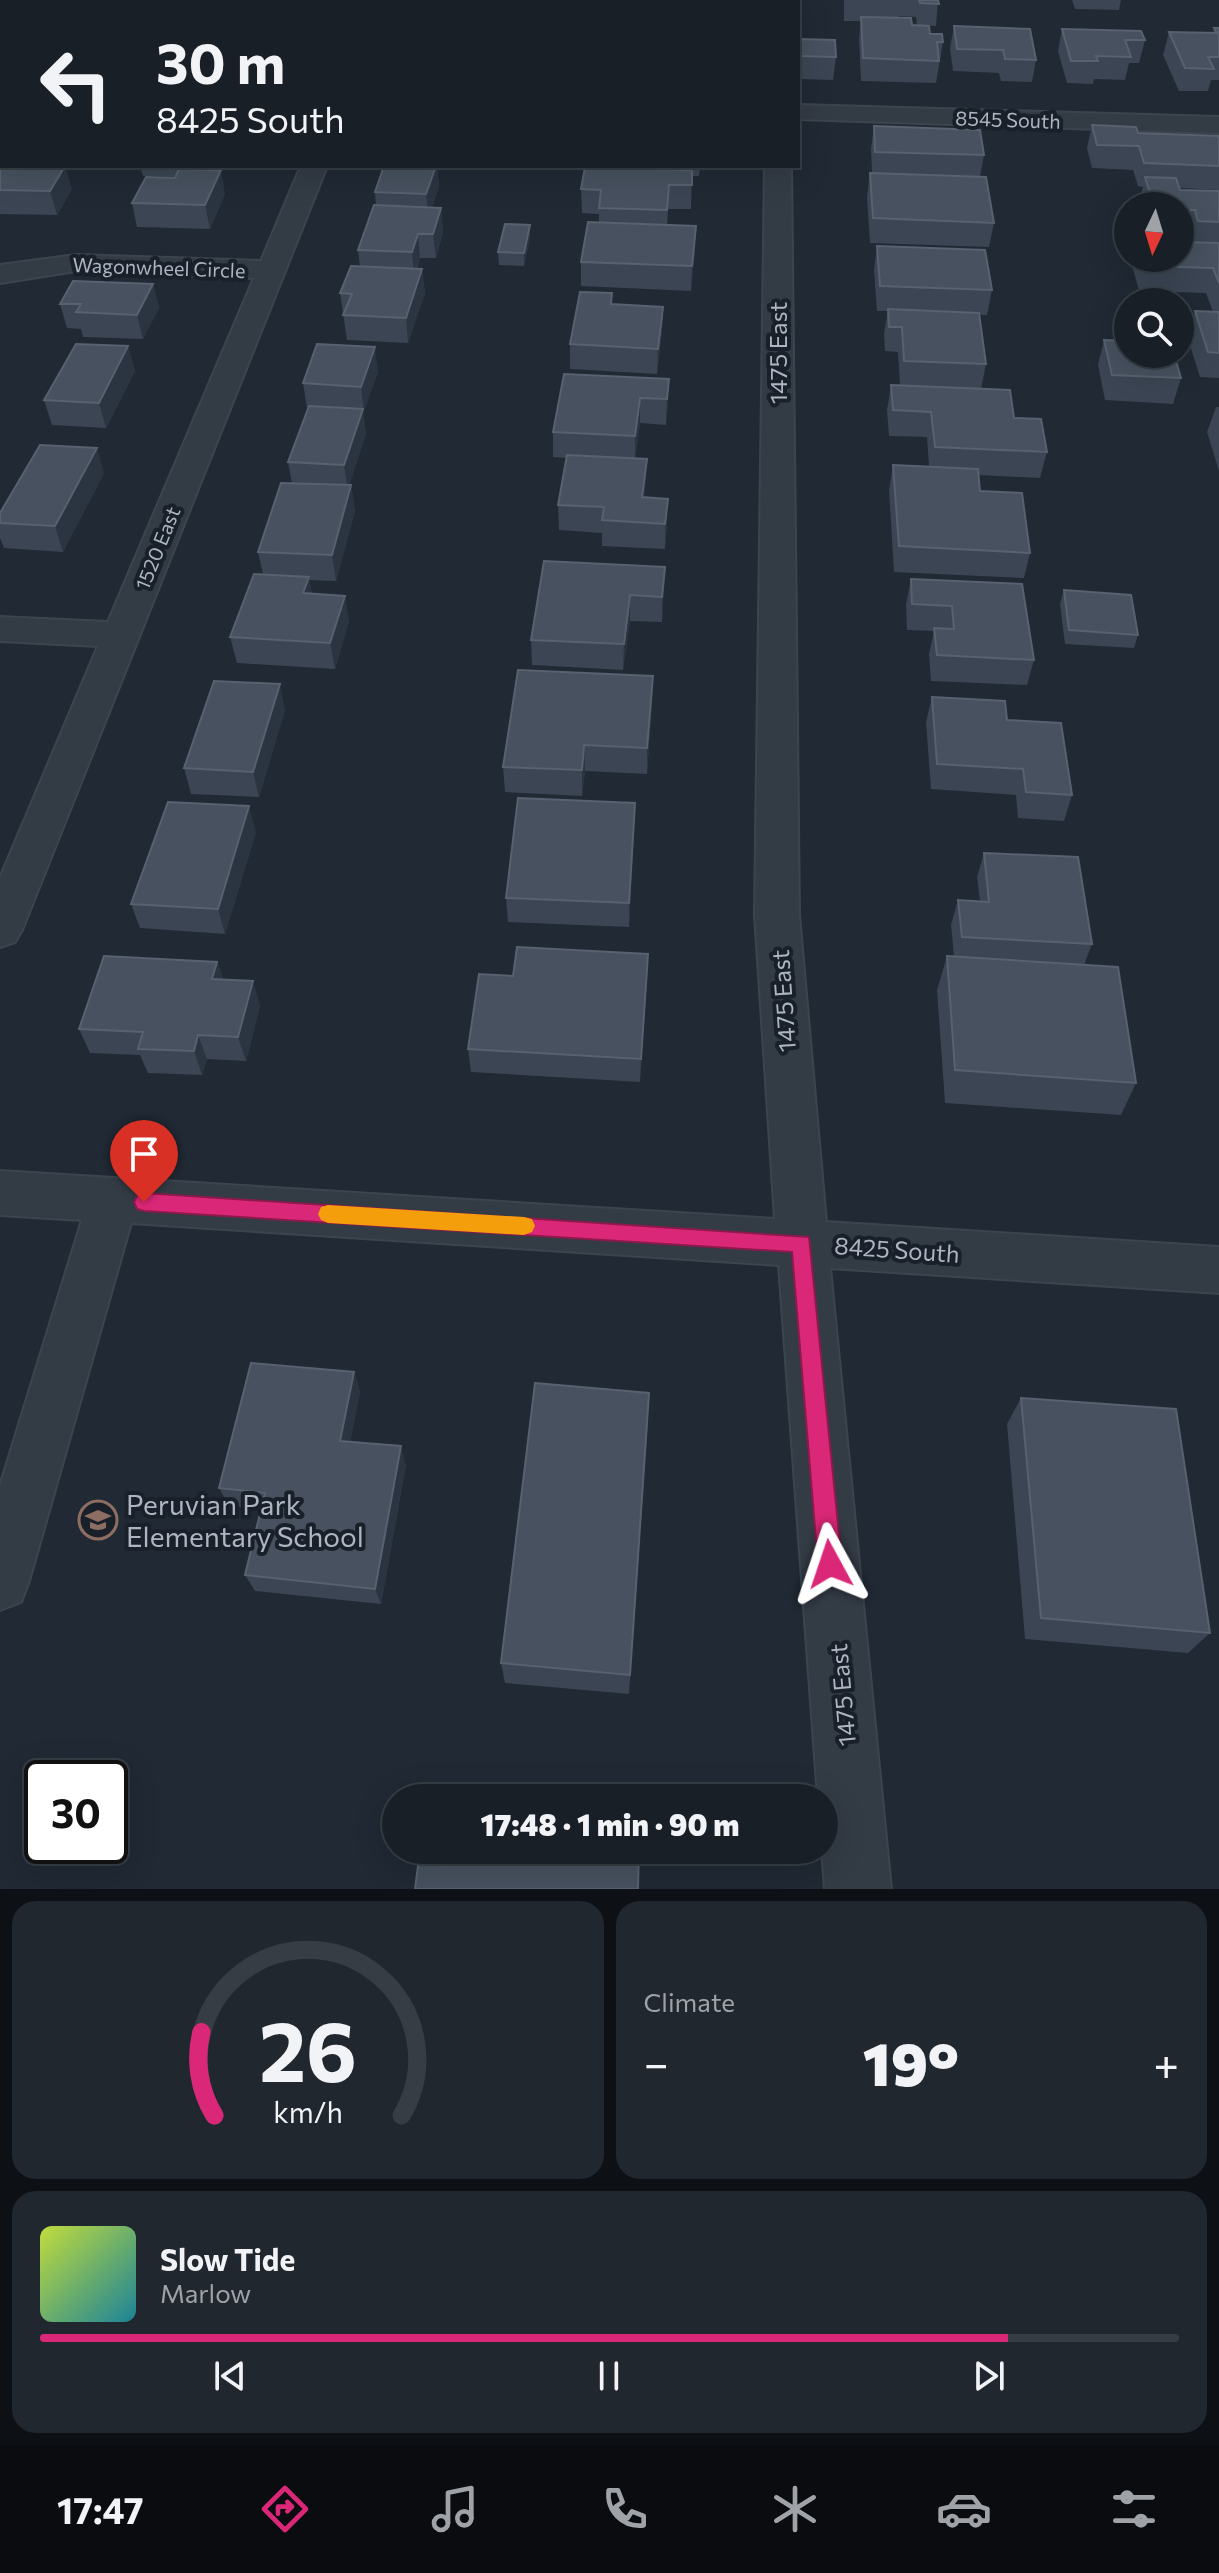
<!DOCTYPE html>
<html lang="en">
<head>
<meta charset="utf-8">
<style>
  :root { --surface:#181f27; --page:#21272f; --text:#f1f3f6; --muted:#9fa2a7; --line:#363d44; --accent:#db2777 }
  body { margin:0; font-family:Commissioner,sans-serif; background:var(--page); color:var(--text); height:100vh; display:flex; flex-direction:column; font-size:30px; white-space:nowrap }
  * { box-sizing:border-box; margin:0 }
  p { font-size:26px; color:var(--muted) }
  .icon { flex:none; width:44px; height:44px; fill:none; stroke:currentColor; stroke-width:2; stroke-linecap:round; stroke-linejoin:round }
  .map { position:relative; height:1889px; overflow:hidden }
  .sheet { display:flex; flex-direction:column; gap:12px; padding:12px; background:#0d1115; flex:1 }
  .sheet>* { flex:none }
  .banner { position:absolute; left:0px; top:0px; width:800px; height:168px; box-shadow:0 8px 32px #0002,0 0 0 2px var(--line); background:#181f27; color:var(--text); overflow:hidden }
  .needle { width:52px; rotate:184deg }
  .tools { position:absolute; left:1114px; top:192px; display:grid; gap:16px }
  .tools a { display:grid; place-items:center; width:80px; height:80px; border-radius:50%; background:var(--surface); box-shadow:0 8px 32px #0002,0 0 0 2px var(--line); font-size:40px }
  .speed { position:absolute; left:24px; top:1760px; display:flex; gap:16px; font-size:40px; font-weight:700; text-align:center }
  .speed>* { display:grid; place-content:center; width:104px; height:104px; border-radius:50%; background:var(--surface); box-shadow:0 8px 32px #0002,0 0 0 2px var(--line); line-height:1 }
  .speed .limit { border:4px solid #111; border-radius:12px; background:#fff; color:#111 }
  .pin { position:absolute; display:grid; place-items:center; width:68px; height:68px; color:#fff; margin:-82px -34px; border-radius:50% 50% 50% 0; rotate:-45deg; box-shadow:0 0 8px #0007 }
  .pin .icon { rotate:45deg }
  .me { position:absolute; width:88px; margin:-44px; rotate:355deg; stroke-linejoin:round; filter:drop-shadow(0 0 6px #0008) }
  .turn { display:flex; align-items:center; gap:28px; height:168px; padding:0 24px; font-size:36px }
  .turn .icon { width:104px; height:104px; stroke-width:2.5 }
  .turn b { display:block; font-size:56px; line-height:68px }
  .big { font-size:60px; font-weight:800; line-height:1.1 }
  .sheet .card { flex:1; display:flex; flex-direction:column; justify-content:center; gap:12px; min-width:0; padding:0 28px; border-radius:24px; background:var(--page) }
  .sheet .dial { align-items:center; gap:0 }
  .dial svg { height:208px; overflow:visible; fill:none; stroke:var(--line); stroke-width:7; stroke-linecap:round; text-anchor:middle }
  .dial text { fill:var(--text); stroke:none }
  .song { display:flex; align-items:center; gap:24px }
  .cover { width:96px; height:96px; border-radius:12px; background:linear-gradient(135deg,hsl(70 70% 55%),hsl(190 70% 35%)) }
  .played { height:8px; border-radius:4px; background:linear-gradient(90deg,var(--accent) 85%,var(--line) 85%) }
  .keys { display:flex; justify-content:space-around; direction:ltr }
  .heat { display:flex; justify-content:space-between; align-items:center; font-size:44px; direction:ltr }
  .sheet .tiles { flex:1; display:grid; gap:12px; grid-template-columns:1fr 1fr }
  .card:last-child { grid-column:span 2 }
  .trip { position:absolute; left:382px; top:1784px; width:456px; height:80px; border-radius:40px; background:var(--surface); box-shadow:0 8px 32px #0002,0 0 0 2px var(--line); font-weight:800; line-height:80px; text-align:center }
  .tab-bar { display:flex; height:128px; justify-content:space-around; align-items:center; background:#0a0c10; color:var(--muted) }
  .tab-bar .icon { width:56px; height:56px }
  .tab-bar .current { color:var(--accent) }
  .tab-bar b { font-size:36px; color:var(--text) }
  .map>svg:first-child { display:block }
  .lines { fill:none; stroke-linecap:round; stroke-linejoin:round }
  .minor-casing { stroke:#3d444e; stroke-width:4 }
  .minor { fill:#333b45; fill-rule:evenodd }
  .wall { fill:#3b4553 }
  .shaded-wall { fill:#2b3542 }
  .building { fill:#47515f; stroke:#57616f; stroke-width:2 }
  .route { fill:#db2777; stroke:#8e194d; stroke-width:2 }
  .slow { fill:#f59e0b }
  .labels { text-anchor:middle; dominant-baseline:central; stroke-width:8; stroke-linejoin:round; paint-order:stroke }
  .far-street-label { font-size:20px; fill:#adb5c2; stroke:#192029 }
  .street-label { font-size:24px; fill:#adb5c2; stroke:#192029 }
  .near-poi-label { font-size:28px; fill:#adb5c2; stroke:#192029; text-anchor:start }
</style>
</head>
<body>
<div class="map">
<svg width="1219" height="1889" viewBox="0 0 1219 1889">
  <rect width="100%" height="100%" fill="#202934"/>
  <g class="lines">
    <g class="minor-casing">
      <path id="minor" d="M29,0H52L28,2Z
        M0,13L2,14V28L0,27Z
        M798,105L1219,117V133L798,119Z
        M301,166H327L22,930L15,942L0,947V878L98,646L0,641V617L108,622L254,278L76,271L0,283V265L76,255L261,261Z
        M765,166H791L799,915L826,1222L1219,1247V1293L830,1268L891,1889H825L822,1850L824,1798H818L779,1265L131,1223L29,1581L21,1602L0,1610V1486L82,1220L0,1215V1171L775,1219L755,915Z"/>
    </g>
    <use href="#minor" class="minor"/>
  </g>
  <path class="wall" d="M118,0H166L165,2H119Z
    M844,0H938L936,26L917,25L916,17L899,16V18L930,34L943,42L936,83L861,81L859,39L861,21H844Z
    M1072,0H1121L1119,10L1075,9Z
    M954,26L1036,60L1032,82L1001,81L999,73L953,71L950,48Z
    M1214,28H1219V80H1211L1208,91H1179L1163,55L1169,32L1213,33Z
    M1062,29L1145,40L1139,63H1129L1125,80L1094,79L1093,84L1067,83L1058,51Z
    M0,31H2V71H0Z
    M798,39L836,57L833,80L798,79Z
    M1092,125L1138,133L1219,136V190L1180,188V190L1219,191V378L1200,377L1187,336L1195,311L1213,312L1206,293L1139,291L1132,265L1134,258H1180L1190,243L1187,234H1180V206H1141L1139,201L1143,187L1138,186L1133,170L1092,168L1087,148Z
    M874,126L984,155L980,177L994,223L989,247L870,243L867,197L870,173H872L871,149Z
    M0,156L72,189L57,215L0,214Z
    M140,166H188L186,170L225,194L210,229L137,227L132,203L175,177L143,176Z
    M384,166H437L439,186L432,208H441L443,232L436,258H420L417,269H422L425,293L408,343L347,340L340,293L360,266L358,250L376,206L375,192Z
    M648,166H700L699,176H692L691,209H668L667,225L695,250L691,291L581,286V262L599,222V214L582,213L581,189L648,169Z
    M530,238L524,266L499,265L498,252Z
    M877,246L992,290L987,315H980L986,364L981,389L1014,418L1047,452L1040,478L978,475L980,491L1030,553L1024,578L894,572L889,490L893,465L929,466L927,437L889,436L887,410L891,385H900L898,352L885,351L884,333L888,311H877L874,270Z
    M153,284L159,308L143,339L83,337L81,329L67,328L60,304Z
    M612,305L663,307L662,332L657,374L570,369V344Z
    M1104,340L1181,378L1173,404L1105,400L1098,365Z
    M128,346L135,371L106,428L52,425L44,400Z
    M378,372L363,412L366,434L349,485H351L355,511L336,581L309,580L312,594L349,621L335,669L237,663L230,637L263,574L258,552L292,483L288,462L308,408H307L303,383Z
    M669,379L666,425L640,423L635,458L647,459L644,498L667,524L665,549L602,546V533L559,530L558,505L567,458L553,457V432Z
    M1216,407H1219V471L1207,432Z
    M104,473L63,552L4,548L0,538V513Z
    M665,567L662,622L630,621L623,670L532,665L531,640Z
    M911,579L1034,660L1027,685L931,681L929,654L934,631L907,630L906,604Z
    M1064,590L1138,635L1134,648L1065,644L1060,604Z
    M932,697L1072,795L1064,821L1018,818L1016,795L931,789L926,722Z
    M652,701L647,774L585,771L582,796L505,792L503,767Z
    M285,710L259,797L191,794L184,768Z
    M634,828L629,927L508,922L506,898Z
    M256,832L225,934L140,928L131,904Z
    M984,853L1092,944L1084,965L1136,1083L1121,1115L945,1103L937,990L947,956H954L951,925L958,900L980,901L977,877Z
    M217,962L223,979L260,1005L246,1061L207,1059L202,1075L148,1073L140,1055L90,1053L79,1029Z
    M513,976L647,979L640,1082L471,1072L468,1049Z
    M354,1372L360,1392L350,1442L406,1465L381,1604L255,1591L245,1575L261,1509L229,1506L219,1488Z
    M1021,1398L1210,1633L1188,1653L1025,1639L1007,1424Z
    M648,1420L629,1694L505,1683L501,1663Z"/>
  <path class="shaded-wall" d="M65,166L72,189L57,215L50,191Z
    M180,166H188L182,177Z
    M436,166H437L439,186L429,218L426,194Z
    M221,170L225,194L210,229L205,205Z
    M441,208L443,232L436,258L433,234Z
    M530,225V238L524,266V253Z
    M696,226L695,250L691,291L692,266Z
    M418,234L420,258L414,276L412,252Z
    M422,269L425,293L408,343L406,318Z
    M153,284L159,308L143,339L137,315Z
    M663,307L662,332L657,374L658,349Z
    M128,346L135,371L106,428L99,403Z
    M375,347L378,372L364,412L361,387Z
    M669,379L668,405L666,425L667,399Z
    M640,398V423L635,462V436Z
    M363,409L366,434L348,490L344,465Z
    M97,448L104,473L63,552L55,526Z
    M647,459L646,484L641,523L642,497Z
    M351,485L355,511L336,581L332,555Z
    M668,499L667,524L665,549V524Z
    M665,567L664,593L662,622V597Z
    M309,577L313,603L303,593Z
    M630,595V621L623,670L624,644Z
    M345,596L349,621L335,669L330,643Z
    M653,676L652,701L647,774V748Z
    M280,684L285,710L259,797L253,772Z
    M584,745L585,771L582,796V770Z
    M635,803L634,828L629,927V903Z
    M249,806L256,832L225,934L218,909Z
    M648,954L647,979L640,1082L641,1059Z
    M217,962L225,986L212,979Z
    M253,981L260,1005L246,1061L238,1037Z
    M198,1035L207,1059L202,1075L194,1051Z
    M354,1372L360,1392L347,1459L340,1441Z
    M401,1446L406,1465L381,1604L375,1589Z"/>
  <path class="building" d="M191,0H258L255,2H187Z
    M288,0H327L325,2H286Z
    M376,0H409V2H375Z
    M919,0H938L939,4L920,3Z
    M861,17L911,18L912,25L929,26L930,34H942L943,42H937L939,61L863,58Z
    M954,26L1030,29L1036,60L1005,59L1003,50L957,49Z
    M1214,28H1219V57H1208L1214,69L1185,68L1169,32L1217,33Z
    M1062,29L1141,31L1145,40H1125L1131,57L1096,56L1098,61H1071Z
    M0,31H2V49H0Z
    M798,39L835,40L836,57L798,56Z
    M1092,125L1136,127L1138,133L1219,136V166L1144,163L1139,146L1097,145Z
    M874,126L980,130L984,155L875,152Z
    M0,156H2V166H65L50,191L0,190Z
    M384,166H436L426,194L375,192Z
    M585,167L692,170V185H669L667,210L599,208L601,190L581,189Z
    M179,169L221,170L205,205L132,203L146,177L175,178Z
    M870,173L986,177L994,223L873,218Z
    M1145,177L1176,178L1180,190L1219,191V222L1198,221L1195,210H1180V206H1154Z
    M374,205L441,208L433,234H418L412,252L358,250Z
    M588,222L696,226L692,266L581,262Z
    M505,224L530,225L524,253L498,252Z
    M1180,242L1219,243V283L1213,268L1146,266L1143,258H1180Z
    M877,246L985,250L992,290L880,286Z
    M351,266L422,269L406,318L343,315L352,294L340,293Z
    M73,281L153,284L137,315L76,312L81,304H60Z
    M580,292L612,293L611,304L663,307L658,349L570,344Z
    M888,309L979,313L986,364L904,361L902,327H889Z
    M1195,311L1219,312V353L1208,352Z
    M1104,340L1128,341V354H1174L1181,378L1112,375Z
    M76,344L128,346L99,403L44,400Z
    M317,344L375,347L361,387L303,383Z
    M564,374L669,379L667,399L640,398L635,436L553,432Z
    M891,385L1010,390L1014,418L1041,419L1047,452L935,447L931,412L893,410Z
    M309,406L363,409L344,465L288,462Z
    M40,445L97,448L55,526L0,523V513Z
    M567,455L647,459L642,497L668,499L665,524L602,520L604,507L558,505Z
    M893,465L978,469L980,491L1022,493L1030,553L899,546Z
    M281,483L351,485L332,555L258,552Z
    M544,561L665,567L662,597L630,595L624,644L531,640Z
    M254,574L309,577L303,593L345,596L330,643L230,637Z
    M911,579L1022,584L1034,660L937,655L934,628L954,629L952,606L912,604Z
    M1064,590L1131,595L1138,635L1069,630Z
    M518,670L653,676L647,748L584,745L582,770L503,767Z
    M214,681L280,684L253,772L184,768Z
    M932,697L1005,701L1007,720L1061,723L1072,795L1026,792L1023,769L937,764Z
    M518,798L635,803L629,903L506,898Z
    M168,802L249,806L218,909L131,904Z
    M984,853L1078,857L1092,944L962,937L958,900L989,902Z
    M517,947L648,954L641,1059L468,1049L479,974L513,976Z
    M104,956L217,962L212,979L253,981L238,1037L198,1035L194,1051L138,1049L143,1032L79,1029Z
    M947,956L1118,967L1136,1083L955,1070Z
    M251,1363L354,1372L340,1441L401,1446L375,1589L245,1575L265,1493L219,1488Z
    M535,1383L649,1393L630,1675L501,1663Z
    M1021,1398L1176,1409L1210,1633L1041,1618Z
    M420,1850H639L638,1889H415Z"/>
  <path class="route" d="M144,1193L809,1237L842,1564L839,1573L830,1576L822,1573L818,1564L792,1252L144,1211L137,1209L134,1202L137,1196Z"/>
  <path class="slow" d="M328,1205L524,1217L532,1219L535,1226L532,1232L524,1235L328,1223L321,1220L318,1214L321,1207Z"/>
  <defs>
    <g id="school-ring" transform="scale(2)"><circle r="9.5" fill="#192029" stroke="#8d6e63" stroke-width="1.5"/><path d="M0-5L7-2L0 1L-7-2ZM-4 1L0 2.5L4 1V4Q0 6-4 4Z" fill="#8d6e63"/></g>
  </defs>
  <g fill-rule="evenodd">
    <use href="#school-ring" x="98" y="1520"/>
  </g>
  <g class="labels">
    <g class="far-street-label">
      <text transform="translate(1008 119) rotate(2)">8545 South</text>
      <text transform="translate(159 267) rotate(2)">Wagonwheel Circle</text>
      <text transform="translate(157 548) rotate(-68)">1520 East</text>
    </g>
    <g class="street-label">
      <text transform="translate(777 353) rotate(-90)">1475 East</text>
      <text transform="translate(783 1001) rotate(-94)">1475 East</text>
      <text transform="translate(897 1249) rotate(4)">8425 South</text>
      <text transform="translate(842 1695) rotate(-95)">1475 East</text>
    </g>
    <g class="near-poi-label">
      <text x="126" y="1504">Peruvian Park<tspan x="126" dy="32">Elementary School</tspan></text>
    </g>
  </g>
</svg>
<div class="tools">
<a><svg class="needle" viewBox="-14 -14 28 28"><path d="M0-13l5 13h-10z" fill="#e53935"/><path d="M0 13l5-13h-10z" fill="#9fa2a7"/></svg></a>
<a><svg class="icon" aria-label="search" viewBox="0 0 24 24"><circle cx="10" cy="10" r="6"/><path d="M15 15l6 6"/></svg></a>
</div>
<div class="speed"><div class="limit">30</div></div>
<div class="pin" style="left:144px;top:1202px;background:#d93025"><svg class="icon" aria-label="arrive" viewBox="0 0 24 24"><path d="M6 21V4h12l-3 4 3 4H6"/></svg></div>
<svg class="me" style="left:830px;top:1564px" viewBox="-20 -20 40 40"><path d="M0-17L14 15 0 8-14 15z" fill="#db2777" stroke="#fff" stroke-width="4"/></svg>
<div class="trip">17:48 · 1 min · 90 m</div>
<div class="banner">
<div class="turn"><svg class="icon" aria-label="left" viewBox="0 0 24 24"><path d="M17 20v-9H6M10 6l-5 5 5 5"/></svg><div><b>30 m</b>8425 South</div></div>
</div>
</div>
<section class="sheet">
<div class="tiles">
<div class="card dial"><svg viewBox="0 0 100 80">
<path d="M14 69A42 42 0 1 1 86 69"/>
<path d="M14 69A42 42 0 0 1 9 37" stroke="#db2777"/>
<text x="50" y="56" font-size="32" font-weight="700">26</text>
<text x="50" y="72" font-size="11">km/h</text>
</svg></div>
<div class="card"><p>Climate</p>
<div class="heat"><a>−</a><b class="big">19°</b><a>+</a></div>
</div>
<div class="card">
<div class="song"><i class="cover"></i><div><b>Slow Tide</b><p>Marlow</p></div></div>
<div class="played"></div>
<div class="keys"><svg class="icon" aria-label="previous" viewBox="0 0 24 24"><path d="M18 5L8 12l10 7zM5 5v14"/></svg><svg class="icon" aria-label="pause" viewBox="0 0 24 24"><path d="M8 5v14M16 5v14"/></svg><svg class="icon" aria-label="next" viewBox="0 0 24 24"><path d="M6 5l10 7-10 7zM19 5v14"/></svg></div>
</div>
</div>
</section>
<nav class="tab-bar">
<b>17:47</b>
<svg class="icon current" aria-label="directions" viewBox="0 0 24 24"><path d="M12 3l9 9-9 9-9-9zM9 14v-3h6M13 9l2 2-2 2"/></svg>
<svg class="icon" aria-label="music" viewBox="0 0 24 24"><path d="M9 18V5l10-2v13"/><circle cx="6" cy="18" r="3"/><circle cx="16" cy="16" r="3"/></svg>
<svg class="icon" aria-label="phone" viewBox="0 0 24 24"><path d="M5 4h4l2 5-3 2q2 4 5 5l2-3 5 2v4C11 20 4 13 5 4z"/></svg>
<svg class="icon" aria-label="climate" viewBox="0 0 24 24"><path d="M12 3v18M4 7l16 10M4 17L20 7"/></svg>
<svg class="icon" aria-label="car" viewBox="0 0 24 24"><path d="M5 17H2v-5l4-1 3-4h7l3 4 3 1v5h-3M9 17h6M6 11h13"/><circle cx="7" cy="17" r="2"/><circle cx="17" cy="17" r="2"/></svg>
<svg class="icon" aria-label="filters" viewBox="0 0 24 24"><path d="M4 7h16M4 17h16"/><circle cx="9" cy="7" r="2"/><circle cx="15" cy="17" r="2"/></svg>
</nav>
</body>
</html>
